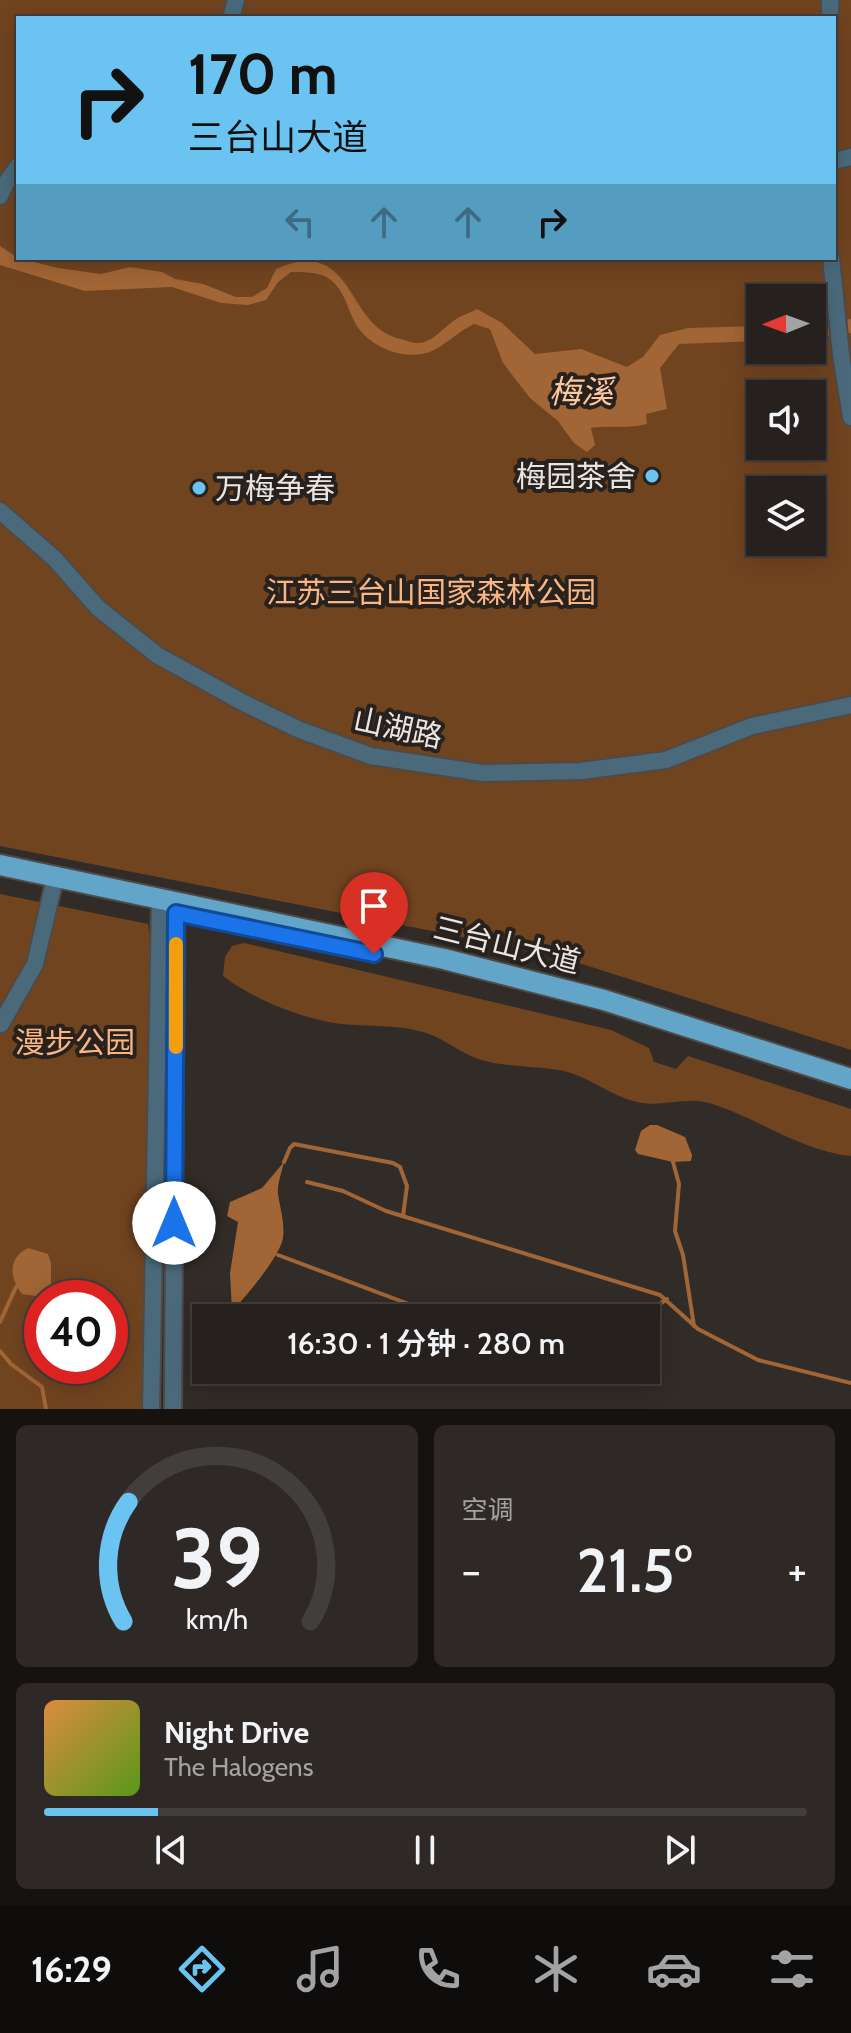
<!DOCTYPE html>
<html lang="zh">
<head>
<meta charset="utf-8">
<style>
  :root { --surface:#26211e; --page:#2e2927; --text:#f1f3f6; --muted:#a4a3a4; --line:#423e3c; --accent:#6bc3f2 }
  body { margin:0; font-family:Cabin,"Noto Sans SC",sans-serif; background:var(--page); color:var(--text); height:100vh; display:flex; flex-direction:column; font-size:30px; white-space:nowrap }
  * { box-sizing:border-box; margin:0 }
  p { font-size:26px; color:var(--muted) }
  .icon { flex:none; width:44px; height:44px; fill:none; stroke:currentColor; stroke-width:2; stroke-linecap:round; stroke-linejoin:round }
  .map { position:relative; height:1409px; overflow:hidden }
  .sheet { display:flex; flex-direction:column; gap:16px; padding:16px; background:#151210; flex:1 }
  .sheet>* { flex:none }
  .hud { position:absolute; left:16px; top:16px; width:820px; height:244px; border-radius:0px; box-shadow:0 4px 20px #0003,0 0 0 2px var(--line); background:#6bc3f2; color:#111; overflow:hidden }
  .needle { width:52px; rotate:269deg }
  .controls { position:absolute; left:746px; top:284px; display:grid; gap:16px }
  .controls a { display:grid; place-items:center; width:80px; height:80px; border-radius:0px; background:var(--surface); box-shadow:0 4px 20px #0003,0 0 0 2px var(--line); font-size:40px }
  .speed { position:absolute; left:24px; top:1280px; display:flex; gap:16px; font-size:40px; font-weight:700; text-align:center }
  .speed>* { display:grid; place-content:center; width:104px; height:104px; border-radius:50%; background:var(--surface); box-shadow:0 4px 20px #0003,0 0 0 2px var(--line); line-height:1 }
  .speed .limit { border:12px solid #d22; background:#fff; color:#111 }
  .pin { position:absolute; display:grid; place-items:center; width:68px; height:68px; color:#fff; margin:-82px -34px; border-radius:50% 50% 50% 0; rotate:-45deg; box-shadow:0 0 8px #0007 }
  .pin .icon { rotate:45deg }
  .me { position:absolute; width:88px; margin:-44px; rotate:0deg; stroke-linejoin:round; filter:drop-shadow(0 0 6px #0008) }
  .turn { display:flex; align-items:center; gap:28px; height:168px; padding:0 40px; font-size:36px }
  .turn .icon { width:104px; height:104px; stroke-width:2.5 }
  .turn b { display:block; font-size:56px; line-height:68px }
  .lanes { display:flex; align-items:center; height:76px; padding:0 40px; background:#0003; justify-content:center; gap:40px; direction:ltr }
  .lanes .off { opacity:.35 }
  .big { font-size:60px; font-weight:600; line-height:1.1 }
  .sheet .card { flex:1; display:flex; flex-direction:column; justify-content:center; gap:12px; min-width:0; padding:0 28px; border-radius:12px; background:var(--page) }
  .sheet .dial { align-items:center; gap:0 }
  .dial svg { height:208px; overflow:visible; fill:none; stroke:var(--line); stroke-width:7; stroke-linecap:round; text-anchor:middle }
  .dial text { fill:var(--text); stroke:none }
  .song { display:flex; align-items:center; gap:24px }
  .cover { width:96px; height:96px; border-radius:12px; background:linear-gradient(135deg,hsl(30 70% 55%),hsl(90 70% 35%)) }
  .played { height:8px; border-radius:4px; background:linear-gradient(90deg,var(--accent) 15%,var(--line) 15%) }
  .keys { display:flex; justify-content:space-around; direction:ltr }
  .heat { display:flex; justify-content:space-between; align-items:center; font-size:44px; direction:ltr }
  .sheet .tiles { flex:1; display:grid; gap:16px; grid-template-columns:1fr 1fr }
  .card:last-child { grid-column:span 2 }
  .trip { position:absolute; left:192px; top:1304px; width:468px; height:80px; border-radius:0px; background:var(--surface); box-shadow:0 4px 20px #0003,0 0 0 2px var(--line); font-weight:600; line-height:80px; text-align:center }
  .dock { display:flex; height:128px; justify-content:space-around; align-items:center; background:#0f0d0c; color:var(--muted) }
  .dock .icon { width:56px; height:56px }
  .dock .on { color:var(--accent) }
  .dock b { font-size:36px; color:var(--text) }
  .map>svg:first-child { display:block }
  .green { fill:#714420; fill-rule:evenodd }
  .water { fill:#a26535 }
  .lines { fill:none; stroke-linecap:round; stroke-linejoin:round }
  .stream { stroke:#a26535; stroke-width:4 }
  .minor-casing { stroke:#4f4a46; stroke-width:20 }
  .major-casing { stroke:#4f4a46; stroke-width:24 }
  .minor { stroke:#4a6a7b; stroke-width:16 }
  .major { stroke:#62a5c9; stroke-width:20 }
  .route-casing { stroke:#114b97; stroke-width:20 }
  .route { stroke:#1a73e8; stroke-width:14 }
  .slow { stroke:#f59e0b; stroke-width:14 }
  .poi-dot { fill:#6bc3f2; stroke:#28221e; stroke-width:3 }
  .labels { text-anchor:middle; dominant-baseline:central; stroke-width:8; stroke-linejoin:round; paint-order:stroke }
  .poi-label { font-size:30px; fill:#e9e5e2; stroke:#28221e; text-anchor:end }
  .park-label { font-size:30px; fill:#fbb582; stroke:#28221e }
  .street-label { font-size:30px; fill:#e9e5e2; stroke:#28221e }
  .water-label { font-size:32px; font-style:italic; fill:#fcc7a1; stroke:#28221e }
</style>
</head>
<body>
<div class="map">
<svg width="851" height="1409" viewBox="0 0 851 1409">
  <rect width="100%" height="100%" fill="#322c28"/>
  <path class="green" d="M0,0H851V1050L554,955L0,846ZM18,18H834V258H18ZM760,298H812V350H760ZM760,394H812V446H760ZM760,490H812V542H760Z
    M0,894L148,924L152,954L144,1409H0ZM42,1298H110V1366H42Z
    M244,943L611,1030L649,1048L654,1062L676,1069L688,1056L851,1109V1156C801,1151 756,1117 709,1103C684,1096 661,1108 637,1102C611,1096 589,1077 564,1071C536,1065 499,1068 473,1057C454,1049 441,1036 419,1031C392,1024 362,1027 334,1023C299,1017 251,998 223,976L225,957L232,946Z"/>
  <path class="water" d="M0,246L18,258L58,268L101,274L130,267L162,272L175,279L203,284L236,297H252L267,288L276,269C356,234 344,327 401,339C406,340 414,344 419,343C433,342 444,327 455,320C461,315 470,313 477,309L502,323L535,354L581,349L627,367L643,357L660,335L688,328L760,326V341L679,344L660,368L667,409L646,414L647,424C628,429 611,425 591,428L595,445L587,452L574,443L558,421L530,398L503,363L490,329L474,324C459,331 445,345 432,351C408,361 375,350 359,329C348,314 347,294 332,281C323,272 304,272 291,272L278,282L266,300L248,305L221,303L172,287L85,291L0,265Z
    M851,319V333L812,337V325Z
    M650,1125H657L685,1137L692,1155L691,1161L673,1162L638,1154L635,1150L641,1131Z
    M284,1162C282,1172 277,1184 278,1194C280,1208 285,1223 283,1238C280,1256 246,1297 232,1311L230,1273L238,1222L227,1216L230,1202L262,1188Z
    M28,1248L48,1254L51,1263V1294L44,1297L22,1294C9,1277 8,1258 28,1248Z"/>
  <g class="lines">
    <path class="stream" d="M284,1162L290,1148L294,1144L393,1163L400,1167L407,1186L403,1216
      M673,1162L679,1184L675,1231L683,1255L694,1326
      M307,1182L343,1191L386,1211L660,1295L698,1329L758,1360L851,1383
      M278,1255L446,1318
      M0,1322L16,1287
      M646,1325L654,1308L667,1299
      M0,1351L11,1364L42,1387L46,1409
      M588,1370L597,1373L610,1370"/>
    <g class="minor-casing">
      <path id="minor" d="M231,18L236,0
        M830,18V0
        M834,161L851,157
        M0,196L6,183L18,166
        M831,258L841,355L851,417
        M0,511L55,559L98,608L157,655L242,702L300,730L371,756L483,773L581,771L666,760L752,726L851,705
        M1,1024L35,964L53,887
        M151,1409L160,899
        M173,1409L176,902"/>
    </g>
    <g class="major-casing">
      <path id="major" d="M0,865L444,959L604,1000L851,1079"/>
    </g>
    <use href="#minor" class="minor"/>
    <use href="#major" class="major"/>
  </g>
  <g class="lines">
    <g class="route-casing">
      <path id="route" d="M174,1223L176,913L374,954"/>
    </g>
    <use href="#route" class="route"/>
    <path class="slow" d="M176,1047V944"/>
  </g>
  <g class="poi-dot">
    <circle cx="652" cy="476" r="8"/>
    <circle cx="199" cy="488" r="8"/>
  </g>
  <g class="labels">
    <g class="poi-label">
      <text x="636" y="476">梅园茶舍</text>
      <text x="215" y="488" text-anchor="start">万梅争春</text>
    </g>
    <g class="park-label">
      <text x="431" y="592">江苏三台山国家森林公园</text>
      <text x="75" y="1042">漫步公园</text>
    </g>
    <g class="street-label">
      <text transform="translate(398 728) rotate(12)">山湖路</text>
      <text transform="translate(507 945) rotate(14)">三台山大道</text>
    </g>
    <g class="water-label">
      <text x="581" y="391">梅溪</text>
    </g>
  </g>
</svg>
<div class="controls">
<a><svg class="needle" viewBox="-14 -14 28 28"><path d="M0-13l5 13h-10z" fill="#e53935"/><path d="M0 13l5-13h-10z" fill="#a4a3a4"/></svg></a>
<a><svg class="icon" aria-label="sound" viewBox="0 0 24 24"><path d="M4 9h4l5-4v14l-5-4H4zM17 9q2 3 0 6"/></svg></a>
<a><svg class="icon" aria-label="layers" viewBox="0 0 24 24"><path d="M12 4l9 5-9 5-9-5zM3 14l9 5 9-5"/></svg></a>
</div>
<div class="speed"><div class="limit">40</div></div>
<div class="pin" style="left:374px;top:954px;background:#d93025"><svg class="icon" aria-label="arrive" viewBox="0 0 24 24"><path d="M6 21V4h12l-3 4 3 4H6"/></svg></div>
<svg class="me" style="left:174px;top:1223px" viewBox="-20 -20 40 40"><circle r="19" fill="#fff"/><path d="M0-13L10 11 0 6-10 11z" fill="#1a73e8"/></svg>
<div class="trip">16:30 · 1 分钟 · 280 m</div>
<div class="hud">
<div class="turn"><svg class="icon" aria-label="right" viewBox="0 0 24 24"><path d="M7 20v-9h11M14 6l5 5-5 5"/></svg><div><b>170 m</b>三台山大道</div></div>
<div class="lanes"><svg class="icon off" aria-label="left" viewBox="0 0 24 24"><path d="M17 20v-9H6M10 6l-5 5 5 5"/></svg><svg class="icon off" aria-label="ahead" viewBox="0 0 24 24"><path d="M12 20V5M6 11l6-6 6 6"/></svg><svg class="icon off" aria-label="ahead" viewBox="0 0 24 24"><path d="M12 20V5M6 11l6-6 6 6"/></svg><svg class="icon" aria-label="right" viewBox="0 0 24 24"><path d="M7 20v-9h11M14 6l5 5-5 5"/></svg></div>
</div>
</div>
<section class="sheet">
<div class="tiles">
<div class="card dial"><svg viewBox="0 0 100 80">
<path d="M14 69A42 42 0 1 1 86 69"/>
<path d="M14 69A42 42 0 0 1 16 23" stroke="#6bc3f2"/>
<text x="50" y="56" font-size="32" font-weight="700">39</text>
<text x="50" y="72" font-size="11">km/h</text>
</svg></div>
<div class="card"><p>空调</p>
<div class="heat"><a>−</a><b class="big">21.5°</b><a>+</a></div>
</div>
<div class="card">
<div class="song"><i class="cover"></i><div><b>Night Drive</b><p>The Halogens</p></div></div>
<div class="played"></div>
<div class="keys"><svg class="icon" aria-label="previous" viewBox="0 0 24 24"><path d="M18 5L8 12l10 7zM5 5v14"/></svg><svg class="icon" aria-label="pause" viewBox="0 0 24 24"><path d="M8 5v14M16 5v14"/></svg><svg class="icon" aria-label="next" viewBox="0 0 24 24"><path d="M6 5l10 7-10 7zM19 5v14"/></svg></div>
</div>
</div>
</section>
<nav class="dock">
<b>16:29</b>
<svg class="icon on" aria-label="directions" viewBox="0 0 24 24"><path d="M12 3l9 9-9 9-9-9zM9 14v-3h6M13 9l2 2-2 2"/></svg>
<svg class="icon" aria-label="music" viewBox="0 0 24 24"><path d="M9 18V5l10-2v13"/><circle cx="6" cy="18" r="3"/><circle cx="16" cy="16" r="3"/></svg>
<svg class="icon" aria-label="phone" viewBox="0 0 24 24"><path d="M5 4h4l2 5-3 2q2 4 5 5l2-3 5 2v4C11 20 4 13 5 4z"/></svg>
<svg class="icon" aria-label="climate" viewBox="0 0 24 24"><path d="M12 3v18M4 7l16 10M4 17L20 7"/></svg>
<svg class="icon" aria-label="car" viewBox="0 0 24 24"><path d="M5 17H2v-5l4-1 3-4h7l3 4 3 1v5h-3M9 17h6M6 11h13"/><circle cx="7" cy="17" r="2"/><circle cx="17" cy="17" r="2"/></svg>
<svg class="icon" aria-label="filters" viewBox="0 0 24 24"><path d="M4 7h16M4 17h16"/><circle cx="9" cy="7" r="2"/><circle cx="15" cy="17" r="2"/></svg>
</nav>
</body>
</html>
